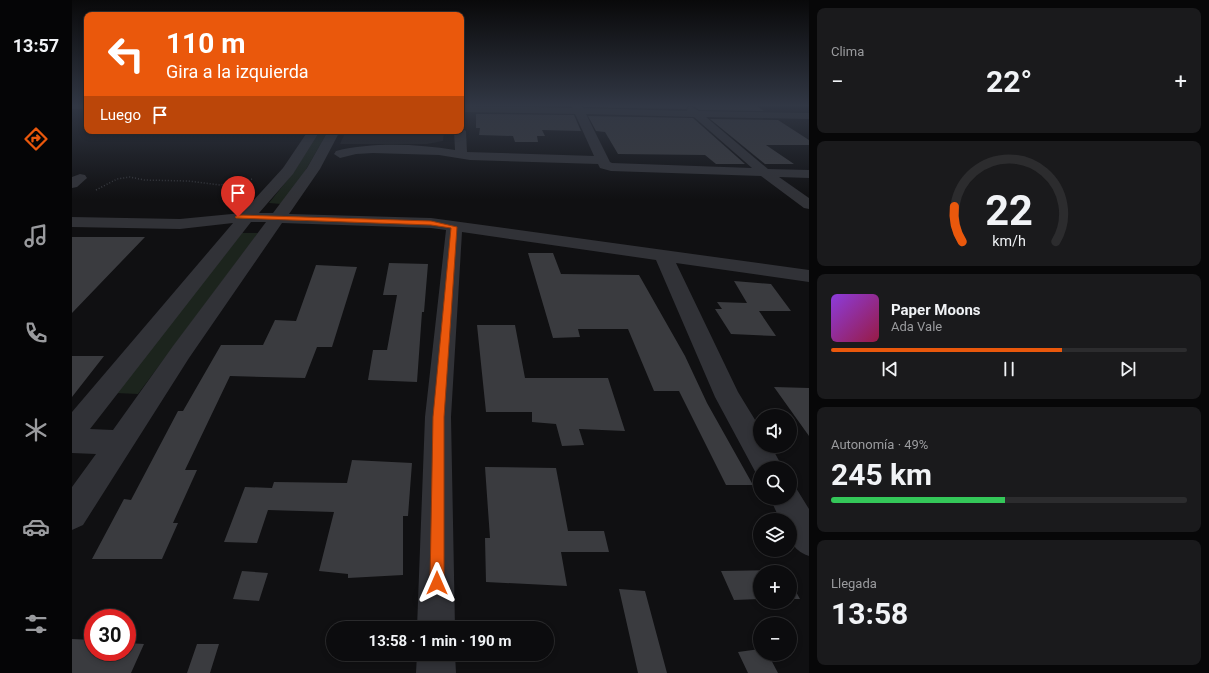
<!DOCTYPE html>
<html lang="es">
<head>
<meta charset="utf-8">
<style>
  :root { --surface:#0c0c0e; --page:#1a1a1c; --text:#f1f3f6; --muted:#9a9b9e; --line:#2c2c2e; --accent:#ea580c }
  body { margin:0; font-family:Roboto,sans-serif; background:var(--page); color:var(--text); height:100vh; display:flex; flex-direction:column; font-size:15px; white-space:nowrap }
  * { box-sizing:border-box; margin:0 }
  p { font-size:13px; color:var(--muted) }
  .icon { flex:none; width:22px; height:22px; fill:none; stroke:currentColor; stroke-width:2; stroke-linecap:round; stroke-linejoin:round }
  .map { position:relative; flex:1; overflow:hidden }
  .drawer { display:flex; flex-direction:column; gap:8px; padding:8px; background:#070708; width:400px }
  .drawer>* { flex:none }
  .guide { position:absolute; left:12px; top:12px; width:380px; height:122px; border-radius:8px; box-shadow:0 2px 6px #0003,0 0 0 1px var(--line); background:#ea580c; color:#fff; overflow:hidden }
  .buttons { position:absolute; left:681px; top:409px; display:grid; gap:8px }
  .buttons a { display:grid; place-items:center; width:44px; height:44px; border-radius:50%; background:var(--surface); box-shadow:0 2px 6px #0003,0 0 0 1px var(--line); font-size:20px }
  .speed { position:absolute; left:12px; top:609px; display:flex; gap:8px; font-size:20px; font-weight:700; text-align:center }
  .speed>* { display:grid; place-content:center; width:52px; height:52px; border-radius:50%; background:var(--surface); box-shadow:0 2px 6px #0003,0 0 0 1px var(--line); line-height:1 }
  .speed .limit { border:6px solid #d22; background:#fff; color:#111 }
  .pin { position:absolute; display:grid; place-items:center; width:34px; height:34px; color:#fff; margin:-41px -17px; border-radius:50% 50% 50% 0; rotate:-45deg; box-shadow:0 0 4px #0007 }
  .pin .icon { rotate:45deg }
  .me { position:absolute; width:44px; margin:-22px; rotate:0deg; stroke-linejoin:round; filter:drop-shadow(0 0 3px #0008) }
  .turn { display:flex; align-items:center; gap:14px; height:84px; padding:0 16px; font-size:18px }
  .turn .icon { width:52px; height:52px; stroke-width:2.5 }
  .turn b { display:block; font-size:28px; line-height:34px }
  .then { display:flex; align-items:center; height:38px; padding:0 16px; background:#0003; gap:8px; font-size:15px }
  .big { font-size:30px; font-weight:700; line-height:1.1 }
  .drawer .tile { flex:1; display:flex; flex-direction:column; justify-content:center; gap:6px; min-width:0; padding:0 14px; border-radius:8px; background:var(--page) }
  .drawer .dial { align-items:center; gap:0 }
  .dial svg { height:104px; overflow:visible; fill:none; stroke:var(--line); stroke-width:7; stroke-linecap:round; text-anchor:middle }
  .dial text { fill:var(--text); stroke:none }
  .song { display:flex; align-items:center; gap:12px }
  .cover { width:48px; height:48px; border-radius:6px; background:linear-gradient(135deg,hsl(270 70% 55%),hsl(340 70% 35%)) }
  .played { height:4px; border-radius:2px; background:linear-gradient(90deg,var(--accent) 65%,var(--line) 65%) }
  .keys { display:flex; justify-content:space-around; direction:ltr }
  .heat { display:flex; justify-content:space-between; align-items:center; font-size:22px; direction:ltr }
  .charge { height:6px; border-radius:3px; background:linear-gradient(90deg,#34c759 49%,var(--line) 0) }
  .trip { position:absolute; left:254px; top:621px; width:228px; height:40px; border-radius:20px; background:var(--surface); box-shadow:0 2px 6px #0003,0 0 0 1px var(--line); font-weight:700; line-height:40px; text-align:center }
  main { display:flex; flex:1; min-height:0 }
  .dock { display:flex; flex-direction:column; width:72px; justify-content:space-around; align-items:center; background:#050506; color:var(--muted) }
  .dock .icon { width:28px; height:28px }
  .dock .selected { color:var(--accent) }
  .dock b { font-size:18px; color:var(--text) }
  .map>svg:first-child { display:block }
  .built { fill:#1c1c1f }
  .green { fill:#1c241d }
  .building { fill:#3a3b3f }
  .lines { fill:none; stroke-linecap:round; stroke-linejoin:round }
  .path { stroke:#37393e; stroke-width:1.5; stroke-dasharray:1 2; stroke-linecap:butt }
  .minor { fill:#313237; fill-rule:evenodd }
  .route { fill:#ea580c; stroke:#983908 }
</style>
</head>
<body>
<main>
<nav class="dock">
<b>13:57</b>
<svg class="icon selected" aria-label="directions" viewBox="0 0 24 24"><path d="M12 3l9 9-9 9-9-9zM9 14v-3h6M13 9l2 2-2 2"/></svg>
<svg class="icon" aria-label="music" viewBox="0 0 24 24"><path d="M9 18V5l10-2v13"/><circle cx="6" cy="18" r="3"/><circle cx="16" cy="16" r="3"/></svg>
<svg class="icon" aria-label="phone" viewBox="0 0 24 24"><path d="M5 4h4l2 5-3 2q2 4 5 5l2-3 5 2v4C11 20 4 13 5 4z"/></svg>
<svg class="icon" aria-label="climate" viewBox="0 0 24 24"><path d="M12 3v18M4 7l16 10M4 17L20 7"/></svg>
<svg class="icon" aria-label="car" viewBox="0 0 24 24"><path d="M5 17H2v-5l4-1 3-4h7l3 4 3 1v5h-3M9 17h6M6 11h13"/><circle cx="7" cy="17" r="2"/><circle cx="17" cy="17" r="2"/></svg>
<svg class="icon" aria-label="filters" viewBox="0 0 24 24"><path d="M4 7h16M4 17h16"/><circle cx="9" cy="7" r="2"/><circle cx="15" cy="17" r="2"/></svg>
</nav>
<div class="map">
<svg width="737" height="673" viewBox="0 0 737 673">
  <rect width="100%" height="100%" fill="#101012"/>
  <path class="built" d="M274,131H372L371,141L355,144H268Z"/>
  <path class="green" d="M248,131H256L232,173L209,204L197,203L221,173Z
    M170,233H186L66,394L44,393Z"/>
  <path class="building" d="M511,105H617L614,109L512,107Z
    M620,105H683L692,111L627,110Z
    M404,114L502,115L509,131L470,130L473,136H465L466,142H443L441,136L407,135L408,128H404Z
    M516,116L621,118L673,164H644L633,155L546,154L533,132L524,131Z
    M638,119L706,120L737,140V145H694L722,164H693Z
    M0,237H73L0,313Z
    M456,253H481L489,274L567,275L613,356L635,403L681,485H654L607,391H582L556,329H506L508,337L481,338Z
    M317,263L356,264L352,312H350L345,382L296,380L301,350H315L325,295H311Z
    M244,265L285,267L260,347H245L233,378L158,376L113,470H125L101,523H106L90,559H20L52,499L59,500L106,411H111L149,345H191L203,320L224,321Z
    M662,281L699,284L719,311H687L704,336L659,334L643,309H650L645,302L675,303Z
    M405,325H443L453,378H536L553,431L507,429L512,445L490,446L484,424L460,422V412H414Z
    M0,356H32L0,397Z
    M702,387L737,388V436Z
    M280,460L340,463L336,516H331V575L276,578V574L247,571L262,512L196,510L185,543L152,542L173,487L200,488L202,482L275,483Z
    M413,467L484,468L496,531H532L537,552H489L495,586L414,582L413,538H418Z
    M712,570L713,572H688V599L662,600L649,571Z
    M170,571L196,573L187,601L161,599Z
    M718,581L728,599H718Z
    M547,589L573,591L595,673H566Z
    M0,639L21,640V652H55V643L72,644L59,673H0Z
    M125,644H147L138,673H115Z
    M688,649V654H696L706,673H676L666,652Z"/>
  <g class="lines">
    <path class="path" d="M24,190L45,179L58,177L72,180L116,181L148,185L181,179"/>
    <path class="minor" d="M0,105H15V109H0Z
      M499,105H509L511,108L615,111L616,107L619,106L627,111L737,113V119L634,117L696,169L737,170V178L707,177L737,198V209L732,208L689,176L539,171L528,168L526,164L398,160L367,155L301,153L284,154L268,158L262,154L264,151C301,142 345,144 383,150L382,131H389V128L394,131L395,152L522,156L503,114L389,112V106L501,108ZM514,114L622,117L680,168L540,163L538,162Z
      M236,131H248L221,174L187,213H201L235,168L256,131H268L248,169L217,214L359,218L737,270V282L604,263L666,392L688,428V446H699L711,468H688V478L686,477L643,397L584,260L390,232L379,417L383,628H345L353,417L374,230L359,228L210,223L117,358L11,525L0,530V487L24,454L0,453V412L161,223L108,229L0,227V217L108,219L170,213L211,168ZM179,222H194L101,346L41,430L18,429Z
      M8,174L13,175L15,178L5,187L0,188V177Z
      M718,485L724,488L737,509V556C718,549 718,539 718,520H708L698,498H718Z
      M345,654H383L384,673H344Z"/>
  </g>
  <linearGradient id="sky" x2="0" y2="1"><stop stop-color="#09090a"/><stop offset="0.53" stop-color="#313744"/><stop offset="1" stop-color="#313744" stop-opacity="0"/></linearGradient>
  <rect width="737" height="199" fill="url(#sky)"/>
  <path class="route" d="M166,215L359,221L385,227L372,417V583L370,588L365,590L360,588L358,583L361,417L379,228L359,225L164,218L163,217Z"/>
</svg>
<div class="buttons">
<a><svg class="icon" aria-label="sound" viewBox="0 0 24 24"><path d="M4 9h4l5-4v14l-5-4H4zM17 9q2 3 0 6"/></svg></a>
<a><svg class="icon" aria-label="search" viewBox="0 0 24 24"><circle cx="10" cy="10" r="6"/><path d="M15 15l6 6"/></svg></a>
<a><svg class="icon" aria-label="layers" viewBox="0 0 24 24"><path d="M12 4l9 5-9 5-9-5zM3 14l9 5 9-5"/></svg></a>
<a>+</a>
<a>−</a>
</div>
<div class="speed"><div class="limit">30</div></div>
<div class="pin" style="left:166px;top:217px;background:#d93025"><svg class="icon" aria-label="arrive" viewBox="0 0 24 24"><path d="M6 21V4h12l-3 4 3 4H6"/></svg></div>
<svg class="me" style="left:365px;top:583px" viewBox="-20 -20 40 40"><path d="M0-17L14 15 0 8-14 15z" fill="#ea580c" stroke="#fff" stroke-width="4"/></svg>
<div class="trip">13:58 · 1 min · 190 m</div>
<div class="guide">
<div class="turn"><svg class="icon" aria-label="left" viewBox="0 0 24 24"><path d="M17 20v-9H6M10 6l-5 5 5 5"/></svg><div><b>110 m</b>Gira a la izquierda</div></div>
<div class="then">Luego<svg class="icon" aria-label="arrive" viewBox="0 0 24 24"><path d="M6 21V4h12l-3 4 3 4H6"/></svg></div>
</div>
</div>
<section class="drawer">
<div class="tile"><p>Clima</p>
<div class="heat"><a>−</a><b class="big">22°</b><a>+</a></div>
</div>
<div class="tile dial"><svg viewBox="0 0 100 80">
<path d="M14 69A42 42 0 1 1 86 69"/>
<path d="M14 69A42 42 0 0 1 8 42" stroke="#ea580c"/>
<text x="50" y="56" font-size="32" font-weight="700">22</text>
<text x="50" y="72" font-size="11">km/h</text>
</svg></div>
<div class="tile">
<div class="song"><i class="cover"></i><div><b>Paper Moons</b><p>Ada Vale</p></div></div>
<div class="played"></div>
<div class="keys"><svg class="icon" aria-label="previous" viewBox="0 0 24 24"><path d="M18 5L8 12l10 7zM5 5v14"/></svg><svg class="icon" aria-label="pause" viewBox="0 0 24 24"><path d="M8 5v14M16 5v14"/></svg><svg class="icon" aria-label="next" viewBox="0 0 24 24"><path d="M6 5l10 7-10 7zM19 5v14"/></svg></div>
</div>
<div class="tile"><p>Autonomía · 49%</p><b class="big">245 km</b><div class="charge"></div></div>
<div class="tile"><p>Llegada</p><b class="big">13:58</b></div>
</section>
</main>
</body>
</html>
